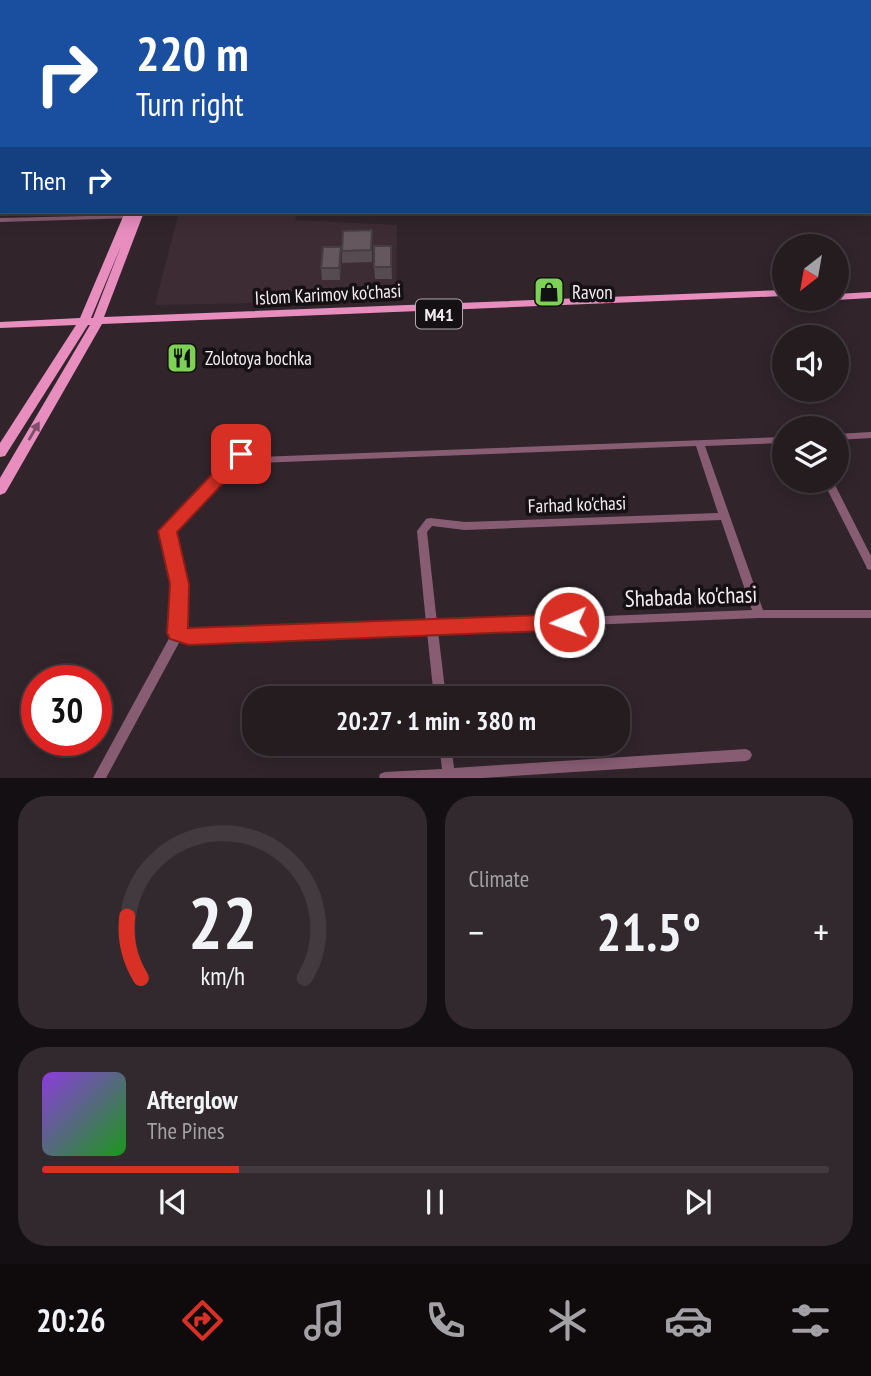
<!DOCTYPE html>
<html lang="en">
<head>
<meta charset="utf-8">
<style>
  :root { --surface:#251c20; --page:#31292d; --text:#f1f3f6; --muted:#a3a1a5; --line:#423a3e; --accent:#d93025 }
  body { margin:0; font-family:"PT Sans Narrow",sans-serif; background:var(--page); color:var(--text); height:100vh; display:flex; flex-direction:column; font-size:26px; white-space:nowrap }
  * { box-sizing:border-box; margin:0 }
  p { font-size:23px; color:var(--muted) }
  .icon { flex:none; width:38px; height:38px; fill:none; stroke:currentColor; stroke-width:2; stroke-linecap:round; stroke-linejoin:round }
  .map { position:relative; height:778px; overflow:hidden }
  .side { display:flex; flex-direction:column; gap:18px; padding:18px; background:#140f12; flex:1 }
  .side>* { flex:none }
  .top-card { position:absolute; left:0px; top:0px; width:872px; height:214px; box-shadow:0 4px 18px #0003,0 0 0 2px var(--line); background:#1a4fa0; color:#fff; overflow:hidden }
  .needle { width:46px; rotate:211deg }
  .controls { position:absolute; left:772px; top:234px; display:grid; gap:14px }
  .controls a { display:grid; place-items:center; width:77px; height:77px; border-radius:50%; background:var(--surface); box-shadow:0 4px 18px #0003,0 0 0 2px var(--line); font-size:35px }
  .speed { position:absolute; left:21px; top:665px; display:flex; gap:14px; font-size:35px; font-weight:700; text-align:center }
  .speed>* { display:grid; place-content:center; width:91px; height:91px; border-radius:50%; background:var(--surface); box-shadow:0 4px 18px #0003,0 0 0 2px var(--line); line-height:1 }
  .speed .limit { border:10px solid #d22; background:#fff; color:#111 }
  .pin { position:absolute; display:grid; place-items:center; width:60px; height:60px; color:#fff; margin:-30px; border-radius:14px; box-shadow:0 4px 10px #0006 }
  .me { position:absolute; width:77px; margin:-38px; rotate:268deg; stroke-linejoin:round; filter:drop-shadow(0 0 5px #0008) }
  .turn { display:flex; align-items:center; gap:24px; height:147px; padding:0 21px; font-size:32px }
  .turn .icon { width:91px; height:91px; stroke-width:2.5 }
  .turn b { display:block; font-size:49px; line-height:60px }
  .then { display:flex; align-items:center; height:66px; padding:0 21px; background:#0003; gap:14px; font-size:26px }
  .big { font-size:52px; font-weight:800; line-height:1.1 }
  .side .widget { flex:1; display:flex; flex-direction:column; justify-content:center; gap:10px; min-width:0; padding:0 24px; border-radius:28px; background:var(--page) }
  .side .dial { align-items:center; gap:0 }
  .dial svg { height:182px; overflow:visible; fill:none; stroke:var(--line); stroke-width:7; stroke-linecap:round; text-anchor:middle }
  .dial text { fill:var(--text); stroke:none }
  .song { display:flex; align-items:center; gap:21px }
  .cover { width:84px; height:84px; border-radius:10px; background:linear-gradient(135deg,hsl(270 70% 55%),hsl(120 70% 35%)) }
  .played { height:7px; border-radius:4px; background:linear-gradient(90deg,var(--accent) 25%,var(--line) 25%) }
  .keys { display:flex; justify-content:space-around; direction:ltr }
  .heat { display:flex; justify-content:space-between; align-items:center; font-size:38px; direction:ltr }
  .side .tiles { flex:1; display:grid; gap:18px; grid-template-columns:1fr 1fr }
  .widget:last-child { grid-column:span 2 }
  .trip { position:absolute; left:242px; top:686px; width:388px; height:70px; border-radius:28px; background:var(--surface); box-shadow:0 4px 18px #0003,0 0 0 2px var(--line); font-weight:800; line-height:70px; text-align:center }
  .menu { display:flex; height:112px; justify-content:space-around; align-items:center; background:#0f0b0d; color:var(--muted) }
  .menu .icon { width:49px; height:49px }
  .menu .on { color:var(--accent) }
  .menu b { font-size:32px; color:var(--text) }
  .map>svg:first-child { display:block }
  .built { fill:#3e2c35 }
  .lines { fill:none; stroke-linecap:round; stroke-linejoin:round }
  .minor { fill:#885d74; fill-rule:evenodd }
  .major { fill:#e88ebf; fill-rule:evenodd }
  .wall { fill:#564b50 }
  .shaded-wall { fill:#463d41 }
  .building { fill:#64575d; stroke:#463d41; stroke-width:2 }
  .oneway { fill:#7e4f69 }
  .route { fill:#d93025; stroke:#8d1f18; stroke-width:2 }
  .labels { text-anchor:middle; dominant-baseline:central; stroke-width:7; stroke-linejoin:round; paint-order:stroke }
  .shield { fill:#151013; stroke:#b1aaae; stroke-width:2 }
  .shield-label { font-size:18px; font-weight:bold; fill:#f4ecf0 }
  .poi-label { font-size:19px; fill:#f4ecf0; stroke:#151013; text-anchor:start }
  .street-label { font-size:19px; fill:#f4ecf0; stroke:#151013 }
  .near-street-label { font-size:23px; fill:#f4ecf0; stroke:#151013 }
</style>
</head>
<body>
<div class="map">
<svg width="871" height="778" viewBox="0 0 871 778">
  <rect width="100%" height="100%" fill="#31252b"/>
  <path class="built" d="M179,212H297L295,220L397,225L396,300L155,305Z"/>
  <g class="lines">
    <path class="minor" d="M334,0H344L340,2H329Z
      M352,0H357L358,2H353Z
      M405,0H414L410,2H400Z
      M455,0H460L462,2H456Z
      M578,0H585L582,2H574Z
      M691,0H699L696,2H686Z
      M783,0H788L789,2H784Z
      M837,0H841L842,2H837Z
      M870,11H871V13H870Z
      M870,18H871V21H870Z
      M0,30H2V34H0Z
      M0,47H2V51H0Z
      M0,69H2V73H0Z
      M870,72H871V76H870Z
      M870,86L871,87V92L870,91Z
      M0,94H2V98H0Z
      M0,124H2V128H0Z
      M870,145H871V149H870Z
      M0,148H2V152H0Z
      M0,185H2V190H0Z
      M132,215L135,217L134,218L0,222V218Z
      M871,432V438L836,440V434Z
      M784,437V443L705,446L763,610H871V618H759L438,631L446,698H434L427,632L189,641L181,639L106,778H93L172,633L174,584L162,531L238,452L241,451L258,457ZM696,446L718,513L465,522L430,518L426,519L417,531L426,623L189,632L184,630V584L172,532L243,458L257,463ZM721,520L752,610L437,623L427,532L432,526L465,530Z
      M823,481H833L871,556V570L867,569L866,566Z
      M439,744H451L454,768L746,749L750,751L752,755L750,759L746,761L482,778H379L380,774L385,772L442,769Z"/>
    <path class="major" d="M125,212H144L104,317L784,290V296L102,324L7,490L5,493L0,495V478L90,325H88L5,456L0,457V443L76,325L0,328V322L80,318ZM121,246L93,318H91Z
      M871,292V298L836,300L832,299H836V294Z"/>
  </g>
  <path class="wall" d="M372,242V262L342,263V251Z
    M391,246L392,279H375L374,267Z
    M341,247V259L340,280H322L321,268Z"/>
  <path class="shaded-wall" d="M341,247V259L340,280L339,268Z"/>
  <path class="building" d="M372,230L371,250L342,251L343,231Z
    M374,246H391V267H374Z
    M323,247H341L339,268H321Z"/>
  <defs><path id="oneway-solid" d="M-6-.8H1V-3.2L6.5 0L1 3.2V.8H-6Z" transform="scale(1.75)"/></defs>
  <use class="oneway" href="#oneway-solid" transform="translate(34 431) rotate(-60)"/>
  <path class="route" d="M241,448L247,450L250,454L247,458L177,532L189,584L188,628L569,614L576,616L579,622L576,628L569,630L189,645L170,639L167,633L170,584L158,531L235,450Z"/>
  <defs>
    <g id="shop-square" transform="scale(1.575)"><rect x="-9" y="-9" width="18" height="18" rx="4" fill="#7dd154" stroke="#151013"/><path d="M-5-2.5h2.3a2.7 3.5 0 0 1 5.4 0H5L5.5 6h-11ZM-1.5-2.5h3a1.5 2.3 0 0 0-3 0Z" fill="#111"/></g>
    <g id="restaurant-square" transform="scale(1.575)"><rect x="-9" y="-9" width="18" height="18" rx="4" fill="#7dd154" stroke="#151013"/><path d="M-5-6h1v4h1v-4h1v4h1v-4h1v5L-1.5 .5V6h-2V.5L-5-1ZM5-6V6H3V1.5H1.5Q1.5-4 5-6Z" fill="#111"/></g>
  </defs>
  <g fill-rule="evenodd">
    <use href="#shop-square" x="549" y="292"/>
    <use href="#restaurant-square" x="182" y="358"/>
  </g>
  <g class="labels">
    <rect class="shield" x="416" y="299.5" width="46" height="29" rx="5"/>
    <g class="shield-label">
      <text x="439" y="314">M41</text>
    </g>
    <g class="poi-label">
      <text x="572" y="292">Ravon</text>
      <text x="205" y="358">Zolotoya bochka</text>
    </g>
    <g class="street-label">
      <text transform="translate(328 294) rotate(-3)">Islom Karimov ko'chasi</text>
      <text transform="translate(577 504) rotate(-2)">Farhad ko'chasi</text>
    </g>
    <g class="near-street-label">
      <text transform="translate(691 596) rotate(-2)">Shabada ko'chasi</text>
    </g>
  </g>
</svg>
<div class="controls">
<a><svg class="needle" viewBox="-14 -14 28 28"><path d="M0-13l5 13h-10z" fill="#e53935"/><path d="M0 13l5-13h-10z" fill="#a3a1a5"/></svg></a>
<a><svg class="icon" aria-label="sound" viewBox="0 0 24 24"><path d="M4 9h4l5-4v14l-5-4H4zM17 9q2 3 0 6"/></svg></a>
<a><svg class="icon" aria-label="layers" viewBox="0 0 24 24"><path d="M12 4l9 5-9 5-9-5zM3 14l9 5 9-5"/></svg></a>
</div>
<div class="speed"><div class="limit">30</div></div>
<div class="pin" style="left:241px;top:454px;background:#d93025"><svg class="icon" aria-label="arrive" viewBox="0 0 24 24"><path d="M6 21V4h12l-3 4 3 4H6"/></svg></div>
<svg class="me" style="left:569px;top:622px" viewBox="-20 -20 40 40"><circle r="17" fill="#d93025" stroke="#fff" stroke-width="3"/><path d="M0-11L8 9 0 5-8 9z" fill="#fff"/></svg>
<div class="trip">20:27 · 1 min · 380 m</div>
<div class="top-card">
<div class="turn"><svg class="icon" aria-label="right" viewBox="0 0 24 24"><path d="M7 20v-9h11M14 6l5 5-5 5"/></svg><div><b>220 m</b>Turn right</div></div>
<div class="then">Then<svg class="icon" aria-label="right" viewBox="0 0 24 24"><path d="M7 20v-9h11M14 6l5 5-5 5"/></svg></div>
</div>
</div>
<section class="side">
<div class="tiles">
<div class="widget dial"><svg viewBox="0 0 100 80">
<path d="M14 69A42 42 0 1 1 86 69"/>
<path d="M14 69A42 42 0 0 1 8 42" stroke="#d93025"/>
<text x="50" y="56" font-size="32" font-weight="700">22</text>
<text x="50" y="72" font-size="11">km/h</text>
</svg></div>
<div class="widget"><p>Climate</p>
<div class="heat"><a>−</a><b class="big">21.5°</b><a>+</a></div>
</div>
<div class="widget">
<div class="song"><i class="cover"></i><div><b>Afterglow</b><p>The Pines</p></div></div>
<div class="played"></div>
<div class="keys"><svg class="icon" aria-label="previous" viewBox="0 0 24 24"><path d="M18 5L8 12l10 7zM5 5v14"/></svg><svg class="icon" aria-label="pause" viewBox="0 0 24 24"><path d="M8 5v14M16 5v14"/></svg><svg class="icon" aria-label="next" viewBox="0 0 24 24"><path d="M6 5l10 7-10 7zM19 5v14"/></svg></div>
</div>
</div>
</section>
<nav class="menu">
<b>20:26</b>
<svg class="icon on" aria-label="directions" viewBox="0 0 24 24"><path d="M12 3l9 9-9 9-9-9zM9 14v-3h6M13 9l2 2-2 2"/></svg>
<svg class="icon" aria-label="music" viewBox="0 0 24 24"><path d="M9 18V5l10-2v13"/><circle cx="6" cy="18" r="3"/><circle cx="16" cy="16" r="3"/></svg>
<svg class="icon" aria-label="phone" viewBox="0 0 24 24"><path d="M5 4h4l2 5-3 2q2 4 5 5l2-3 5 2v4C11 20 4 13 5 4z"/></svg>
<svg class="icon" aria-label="climate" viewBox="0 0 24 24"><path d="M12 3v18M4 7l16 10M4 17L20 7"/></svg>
<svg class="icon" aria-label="car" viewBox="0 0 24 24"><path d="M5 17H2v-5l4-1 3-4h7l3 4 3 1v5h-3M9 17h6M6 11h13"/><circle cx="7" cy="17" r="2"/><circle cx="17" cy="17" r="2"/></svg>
<svg class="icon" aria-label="filters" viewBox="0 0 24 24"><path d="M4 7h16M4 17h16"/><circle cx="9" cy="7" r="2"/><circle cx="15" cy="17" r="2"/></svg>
</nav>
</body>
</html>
